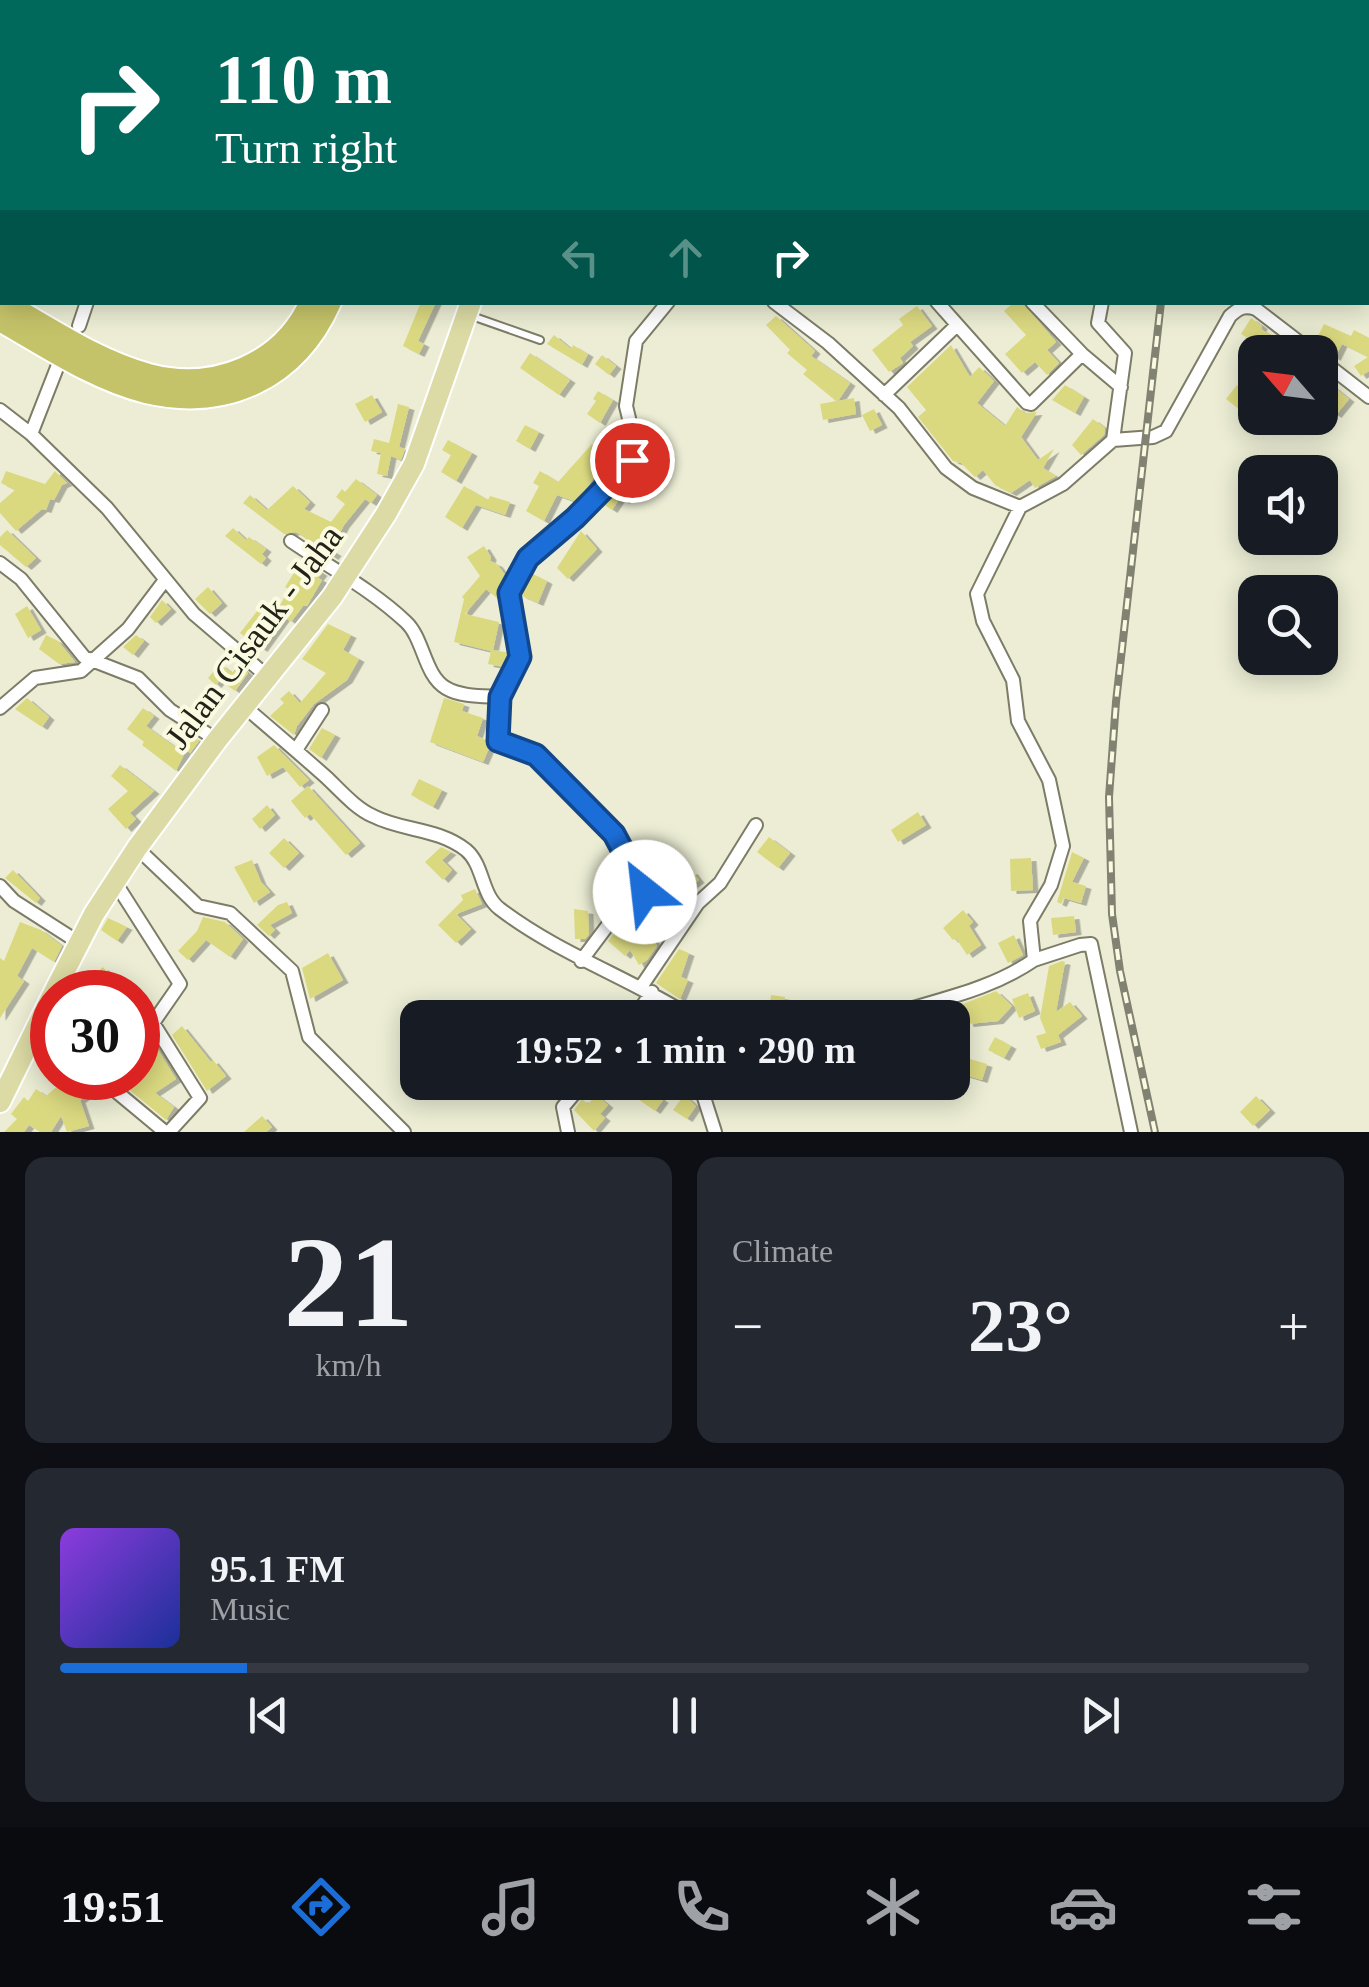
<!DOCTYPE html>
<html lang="en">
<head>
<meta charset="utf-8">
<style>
  :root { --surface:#171b24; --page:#242831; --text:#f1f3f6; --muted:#9ea1a6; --line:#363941; --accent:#1b6dd7 }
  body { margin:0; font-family:Georgia,serif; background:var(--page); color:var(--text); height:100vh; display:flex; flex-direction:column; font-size:38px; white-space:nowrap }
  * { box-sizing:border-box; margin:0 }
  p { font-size:32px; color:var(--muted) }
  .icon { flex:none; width:55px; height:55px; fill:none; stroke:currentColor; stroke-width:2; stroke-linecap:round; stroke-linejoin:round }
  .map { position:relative; height:1132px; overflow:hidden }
  .sheet { display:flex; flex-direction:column; gap:25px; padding:25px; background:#0d0f14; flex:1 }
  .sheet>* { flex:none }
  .top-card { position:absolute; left:0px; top:0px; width:1370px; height:305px; box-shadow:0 5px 25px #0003; background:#00695c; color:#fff; overflow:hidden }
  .needle { width:65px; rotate:298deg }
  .buttons { position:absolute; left:1238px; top:335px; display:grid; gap:20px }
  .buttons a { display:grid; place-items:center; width:100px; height:100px; border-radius:20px; background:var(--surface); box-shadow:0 5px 25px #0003; font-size:50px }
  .speed { position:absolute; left:30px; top:970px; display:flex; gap:20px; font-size:50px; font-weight:700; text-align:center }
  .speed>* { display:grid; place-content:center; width:130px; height:130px; border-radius:50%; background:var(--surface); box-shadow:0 5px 25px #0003; line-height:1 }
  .speed .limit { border:15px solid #d22; background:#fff; color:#111 }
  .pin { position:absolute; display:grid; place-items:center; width:85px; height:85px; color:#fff; margin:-42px; border:5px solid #fff; border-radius:50%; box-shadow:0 2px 10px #0007 }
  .me { position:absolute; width:110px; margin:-55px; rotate:331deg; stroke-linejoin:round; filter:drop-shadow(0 0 8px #0008) }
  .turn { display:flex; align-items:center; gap:35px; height:210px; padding:0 50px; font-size:45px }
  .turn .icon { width:130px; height:130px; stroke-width:2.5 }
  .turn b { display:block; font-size:70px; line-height:85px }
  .lanes { display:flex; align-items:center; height:95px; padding:0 50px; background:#0003; justify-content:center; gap:50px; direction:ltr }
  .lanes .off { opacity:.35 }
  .big { font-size:75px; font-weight:800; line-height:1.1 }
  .sheet .card { flex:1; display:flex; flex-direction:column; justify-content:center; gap:15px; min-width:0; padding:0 35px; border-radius:20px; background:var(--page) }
  .sheet .dial { align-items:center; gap:0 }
  .dial b { font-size:130px; line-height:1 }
  .song { display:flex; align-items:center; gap:30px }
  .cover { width:120px; height:120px; border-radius:15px; background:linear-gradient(135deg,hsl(270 70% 55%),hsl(230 70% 35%)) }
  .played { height:10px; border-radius:5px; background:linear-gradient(90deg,var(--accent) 15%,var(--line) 15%) }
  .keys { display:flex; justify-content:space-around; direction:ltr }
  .heat { display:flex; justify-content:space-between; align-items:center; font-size:55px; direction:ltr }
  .sheet .tiles { flex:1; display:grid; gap:25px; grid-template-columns:1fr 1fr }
  .card:last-child { grid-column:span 2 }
  .trip { position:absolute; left:400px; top:1000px; width:570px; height:100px; border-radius:20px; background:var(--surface); box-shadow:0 5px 25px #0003; font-weight:800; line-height:100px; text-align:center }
  .tab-bar { display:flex; height:160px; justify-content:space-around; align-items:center; background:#090b0e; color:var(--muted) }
  .tab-bar .icon { width:70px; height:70px }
  .tab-bar .current { color:var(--accent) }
  .tab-bar b { font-size:45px; color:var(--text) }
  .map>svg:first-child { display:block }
  .green { fill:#c3c38e }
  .building { fill:#dbd980; filter:url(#shadow) }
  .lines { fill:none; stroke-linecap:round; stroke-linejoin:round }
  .lane-casing { stroke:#7c7c67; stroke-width:10 }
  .street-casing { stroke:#7c7c67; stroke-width:16 }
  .primary-casing { stroke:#fff; stroke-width:24 }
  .highway-casing { stroke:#fff; stroke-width:26 }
  .lane { stroke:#fff; stroke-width:6 }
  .street { stroke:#fff; stroke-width:12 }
  .primary { stroke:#dcdba5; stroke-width:20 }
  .highway { stroke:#c5c369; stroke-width:22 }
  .rail-casing { stroke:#818271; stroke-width:8 }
  .rail { stroke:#fafae1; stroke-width:4; stroke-dasharray:11; stroke-linecap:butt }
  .route-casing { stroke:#12478c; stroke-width:25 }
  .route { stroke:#1b6dd7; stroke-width:18 }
  .labels { text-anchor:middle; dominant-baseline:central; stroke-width:8; stroke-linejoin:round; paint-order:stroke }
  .street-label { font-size:35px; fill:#222219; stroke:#fafae1 }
</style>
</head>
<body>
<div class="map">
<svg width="1369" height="1132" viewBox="0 0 1369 1132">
  <defs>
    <filter id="shadow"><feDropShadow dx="5.5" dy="3" stdDeviation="0" flood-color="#0004"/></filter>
  </defs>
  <rect width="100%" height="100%" fill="#ecedd4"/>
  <path class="green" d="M1,0L4,2L2,180L0,174Z"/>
  <path class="building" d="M421,302H436L418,341L424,344L419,354L403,346Z
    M1014,302H1022L1056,342L1047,350L1059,363L1047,375L1035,362L1022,373L1005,354L1026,335L1004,311Z
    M917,306L932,326L910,342L913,346L900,358L903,363L889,372L872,350L903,325L899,319Z
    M776,316L815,351L811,356L850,383L838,401L854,398L856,414L823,420L820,404L836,401L803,374L807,370L787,353L790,350L766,325Z
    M1251,318L1262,326L1261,329L1296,352H1256L1260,346L1241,334Z
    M1324,324L1351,336L1354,330L1369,338V371L1361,376L1354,366L1368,357L1342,344L1335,358L1325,350L1328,344L1317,338Z
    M554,335L571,349L573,345L588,354L582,365L547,344Z
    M951,345L970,377L979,367L994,381L977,403L1005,426L1017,407L1025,413L1037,412L1021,437L1038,460L1054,449L1043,468L1056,476L1035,488L1030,480L1011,493L995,485L983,470L975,477L961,463L953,461L918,417L926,410L907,387Z
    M530,353L570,380L559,395L520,368Z
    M602,355L616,366L609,375L595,364Z
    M1330,384L1349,399L1336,415L1320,403V389Z
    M1065,385L1084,397L1075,413L1052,400Z
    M1237,385L1255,400V422L1226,399Z
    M598,391L613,400L600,423L587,414L596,401L593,399Z
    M372,395L382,412L365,422L355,404Z
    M398,404L409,407L399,447L405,449L401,460L391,456L387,476L377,474L381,453L371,451L374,439L389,443Z
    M874,409L882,425L870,431L862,415Z
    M1093,419L1105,428L1104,435L1081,455L1072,445Z
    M609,424L621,427L623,437L620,441L606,438Z
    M525,425L539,432L530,449L516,441Z
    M643,435L662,445L653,463L642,458Z
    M448,440L472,453L456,481L441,472L451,455L442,450Z
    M592,444L608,457L577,502L557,495L544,521L526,511L539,486L533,483L540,471L558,482Z
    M6,471L45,484L55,471L67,483L62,485L54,500L50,499L46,510L42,509L16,531L0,513V503L15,490L1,483Z
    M633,474L640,479L624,501L620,498L612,510L603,504Z
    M356,479L377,495L371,503L365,499L344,525L331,550L336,553L333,557L296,532L284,534L243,503L250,495L267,510L293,486L310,502L304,509L331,522L345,504L336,497L342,489L345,492Z
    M464,486L488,500L490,496L510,502L505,515L476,505L462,528L445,517Z
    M233,528L246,540L249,537L266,549L262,554L266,558L261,564L225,536Z
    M7,530L36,558L26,567L0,545V537Z
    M581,531L597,549L568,579L557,568Z
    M484,546L491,557L490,561L497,564L506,576L498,599L486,589L465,614L499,622L493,650L510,653L504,667L488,664L491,651L454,642L464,599L462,597L480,576L467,557Z
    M302,560L322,573L318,578L322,580L307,606H303L291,622L285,617L262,649L240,633L258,610L267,617L271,611L275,614L289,589L285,587Z
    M531,573L547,581L538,603L520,595Z
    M208,587L222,603L210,614L195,599Z
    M162,600L171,609L156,623L150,617Z
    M27,606L41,630L28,638L15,614Z
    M328,624L351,635L343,650L359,659L347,680L314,704L297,726L294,735L270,716L284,703L280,699L289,691L300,703L326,673L302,659Z
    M46,635L58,641L75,662L59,664L39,649Z
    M136,635L144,641L133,655L123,647Z
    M220,664L232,673L238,665L248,673L235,691L220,680L216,685L208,678Z
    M27,698L49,717L42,727L15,709Z
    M444,698L464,704L462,711L483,718L477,736L488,741L490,746L483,762L430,742Z
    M143,708L154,716L146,726L175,747L187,733L199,741L190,753L186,750L176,771L142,745L144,742L127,729Z
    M322,728L335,735L321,758L309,749Z
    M274,745L309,780L300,787L283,767L267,776L257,757Z
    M120,765L154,791L130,813L136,819L126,829L108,809L128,791L111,776Z
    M419,779L442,790L433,807L411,795Z
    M308,786L360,843L346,855L310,814L305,818L291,801Z
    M267,805L275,815L260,829L252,819Z
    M918,812L926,825L898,842L891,830Z
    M769,837L790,853L778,868L757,852Z
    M284,838L299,853L284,868L269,853Z
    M441,847L451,852L442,860L452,870L443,880L425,862Z
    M1072,852L1084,858L1072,882L1086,886L1081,903L1064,898L1061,904L1057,902Z
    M1031,858L1033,890L1011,891L1010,859Z
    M252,860L261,882L270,892L254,903L234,867Z
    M13,870L40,898L36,903L5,878Z
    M692,871L699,880L685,890L678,880Z
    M627,879L632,889L606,906L600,890Z
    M475,889L482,904L456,914L471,929L456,943L438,925L463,900L461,895Z
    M287,902L292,913L270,925L275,930L269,936L257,925L278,905Z
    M574,909L588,911L589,934L585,939H575Z
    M963,910L973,922L969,926L981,945L967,955L956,938L953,940L943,928Z
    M647,912L652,923L646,926L657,946L647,960L639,965L630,950L625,956L608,941L622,924Z
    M1074,916L1076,932L1053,935L1051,918Z
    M203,917L225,922L243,939L230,957L206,940L188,960L178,951L197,931Z
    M108,918L127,927L117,941L101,930Z
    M20,922L41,930L62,946L54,962L32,948L17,976L24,981L0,1018V958L4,961Z
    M1014,935L1023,955L1008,963L998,943Z
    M679,949L689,953L681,977L688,980L680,999L656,983Z
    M328,953L343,980L310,999L302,968Z
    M1062,961L1065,962L1056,1012L1070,1002L1082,1016L1058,1035L1061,1042L1041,1049L1036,1036L1046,1033L1040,1018L1049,966Z
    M103,967L118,984L109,992H75Z
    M996,991L1012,1006L998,1021L968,1024L963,1004Z
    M1028,993L1035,1011L1019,1018L1012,999Z
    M771,995L785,997L783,1018H768Z
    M182,1026L211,1062L213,1060L226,1076L207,1091L172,1035Z
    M150,1037L176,1079L155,1093L174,1107L166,1120L115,1078H138V1050Z
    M995,1037L1011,1046L1004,1058L988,1050Z
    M960,1056L987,1064L982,1080L955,1072Z
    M56,1078H79L91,1092L80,1100L89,1126L67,1132L61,1116L51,1132H40L29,1125L24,1132H4L17,1119L11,1114L24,1097L28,1101L36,1089L46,1096L61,1083Z
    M647,1087L663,1100L655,1111L638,1099Z
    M596,1095L608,1105L600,1114L605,1118L594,1131L574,1110L582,1099L588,1104Z
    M684,1095L696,1106L687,1119L673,1110Z
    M1256,1096L1270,1110L1253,1126L1240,1112Z
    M262,1116L272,1127L266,1132H244Z"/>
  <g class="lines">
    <g class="lane-casing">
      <path id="lane" d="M394,0L398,2
        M641,0L647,2
        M469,315L540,340"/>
    </g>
    <g class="street-casing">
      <path id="street" d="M787,0L789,2
        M1131,2V0
        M0,265L2,266
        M774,302L828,343L899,408L946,468L973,488L1020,507L1063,484L1113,440L1153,437L1166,431L1230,316C1239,308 1244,305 1256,309L1312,352
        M937,302L1027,403L1031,404L1082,354
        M1032,302L1082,354L1121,387
        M1102,302L1098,323L1125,353L1113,440
        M79,326L87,302
        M1320,359L1369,397
        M884,395L957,325
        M0,410L31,434L107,508L194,614L268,677
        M31,434L58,365
        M291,541C329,567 372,590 406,622C424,639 424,675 446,688C461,697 483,696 500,697
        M0,563L21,579L84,657L138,678L170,710L217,740
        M245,707C272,730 299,753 326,777C340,790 355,808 373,816C402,831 438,828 466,850C484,865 481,895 500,909C559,954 630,978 693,1018
        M0,708L35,678L81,671L128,629L165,580
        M296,750L322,710
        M137,848L198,906L230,913L292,971L309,1037L404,1132
        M115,882L180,984L153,1023L200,1098L169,1132
        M0,886L14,901L78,942
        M1034,960L1080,945L1091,944L1131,1132
        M581,961L614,917L645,891L613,833L536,755L498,741L500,697L521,657L509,593L527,558L575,518L632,461L633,435L626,406L636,341L668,302
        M641,987L698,903L720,883L756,825
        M634,1018L652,992
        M881,1018C934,1000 987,992 1034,960L1030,921L1051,885L1063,846L1049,780L1018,721L1013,680L983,621L977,594L1020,507
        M42,1019L52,1030
        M100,1078L165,1132
        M705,1082L701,1088L715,1132
        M568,1132L563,1107L584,1082"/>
    </g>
    <g class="primary-casing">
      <path id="primary" d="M530,2V0
        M54,992L94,914L137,848L217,740L332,597L386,514L414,464L471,302
        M0,1102L52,996"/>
    </g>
    <g class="highway-casing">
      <path id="highway" d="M76,0L80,2
        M112,0L116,2
        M3,302C49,328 97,361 149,375C214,392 283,365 311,302
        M0,320C46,346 94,379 146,392C227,411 296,378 330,302"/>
    </g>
    <use href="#lane" class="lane"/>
    <use href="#street" class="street"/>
    <use href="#primary" class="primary"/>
    <use href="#highway" class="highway"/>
    <g class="rail-casing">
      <path id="rail" d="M1197,2V0
        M1155,1132L1120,971L1112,914L1109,797L1116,702L1161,302"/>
    </g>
    <use href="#rail" class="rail"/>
  </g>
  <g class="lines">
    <g class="route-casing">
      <path id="route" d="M632,460L575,518L528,558L509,593L520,657L500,697L498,741L536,755L614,834L645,892"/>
    </g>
    <use href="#route" class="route"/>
  </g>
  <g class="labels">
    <g class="street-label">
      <text transform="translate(254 637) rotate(-53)">Jalan Cisauk - Jaha</text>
    </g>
  </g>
</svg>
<div class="buttons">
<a><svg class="needle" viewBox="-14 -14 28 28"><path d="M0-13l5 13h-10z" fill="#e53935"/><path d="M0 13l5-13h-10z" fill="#9ea1a6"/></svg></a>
<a><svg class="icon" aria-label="sound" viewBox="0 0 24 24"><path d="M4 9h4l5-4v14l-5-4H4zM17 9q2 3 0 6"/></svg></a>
<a><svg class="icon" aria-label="search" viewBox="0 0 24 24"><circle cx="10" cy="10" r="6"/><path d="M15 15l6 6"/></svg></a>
</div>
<div class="speed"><div class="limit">30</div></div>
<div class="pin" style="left:632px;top:460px;background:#d93025"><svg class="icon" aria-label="arrive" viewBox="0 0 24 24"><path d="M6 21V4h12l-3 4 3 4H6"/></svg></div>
<svg class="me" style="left:645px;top:892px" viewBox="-20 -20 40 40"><circle r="19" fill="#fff"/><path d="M0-13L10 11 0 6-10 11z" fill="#1b6dd7"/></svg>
<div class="trip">19:52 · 1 min · 290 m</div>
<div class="top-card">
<div class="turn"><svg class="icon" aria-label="right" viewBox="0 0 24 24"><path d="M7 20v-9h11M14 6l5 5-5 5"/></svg><div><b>110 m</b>Turn right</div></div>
<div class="lanes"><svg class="icon off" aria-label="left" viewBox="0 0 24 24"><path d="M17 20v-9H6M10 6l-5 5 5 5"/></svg><svg class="icon off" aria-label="ahead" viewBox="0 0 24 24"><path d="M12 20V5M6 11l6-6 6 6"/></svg><svg class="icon" aria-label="right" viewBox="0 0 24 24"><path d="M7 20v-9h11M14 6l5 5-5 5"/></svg></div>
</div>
</div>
<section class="sheet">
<div class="tiles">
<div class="card dial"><b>21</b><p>km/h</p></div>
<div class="card"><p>Climate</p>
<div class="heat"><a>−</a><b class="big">23°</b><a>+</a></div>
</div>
<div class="card">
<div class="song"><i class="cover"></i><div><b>95.1 FM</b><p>Music</p></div></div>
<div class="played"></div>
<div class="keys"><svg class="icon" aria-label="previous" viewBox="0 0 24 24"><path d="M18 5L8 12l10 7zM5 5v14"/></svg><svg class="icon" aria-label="pause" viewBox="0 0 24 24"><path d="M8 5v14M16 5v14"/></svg><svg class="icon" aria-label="next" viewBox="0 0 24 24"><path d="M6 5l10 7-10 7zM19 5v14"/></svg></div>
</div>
</div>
</section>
<nav class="tab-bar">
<b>19:51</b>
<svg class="icon current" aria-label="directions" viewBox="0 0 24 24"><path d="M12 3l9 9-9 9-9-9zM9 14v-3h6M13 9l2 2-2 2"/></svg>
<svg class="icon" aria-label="music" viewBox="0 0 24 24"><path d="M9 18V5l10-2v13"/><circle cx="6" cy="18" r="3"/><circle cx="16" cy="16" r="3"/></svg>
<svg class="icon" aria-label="phone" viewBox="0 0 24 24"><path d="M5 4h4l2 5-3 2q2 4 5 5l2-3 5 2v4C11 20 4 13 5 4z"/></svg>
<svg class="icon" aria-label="climate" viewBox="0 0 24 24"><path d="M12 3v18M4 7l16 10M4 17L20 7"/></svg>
<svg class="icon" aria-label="car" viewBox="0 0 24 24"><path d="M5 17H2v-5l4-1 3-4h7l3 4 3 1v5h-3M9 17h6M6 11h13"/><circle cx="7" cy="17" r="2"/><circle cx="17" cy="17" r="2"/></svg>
<svg class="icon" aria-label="filters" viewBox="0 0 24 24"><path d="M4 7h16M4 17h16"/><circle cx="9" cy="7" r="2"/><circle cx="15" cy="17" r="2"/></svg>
</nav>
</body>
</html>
